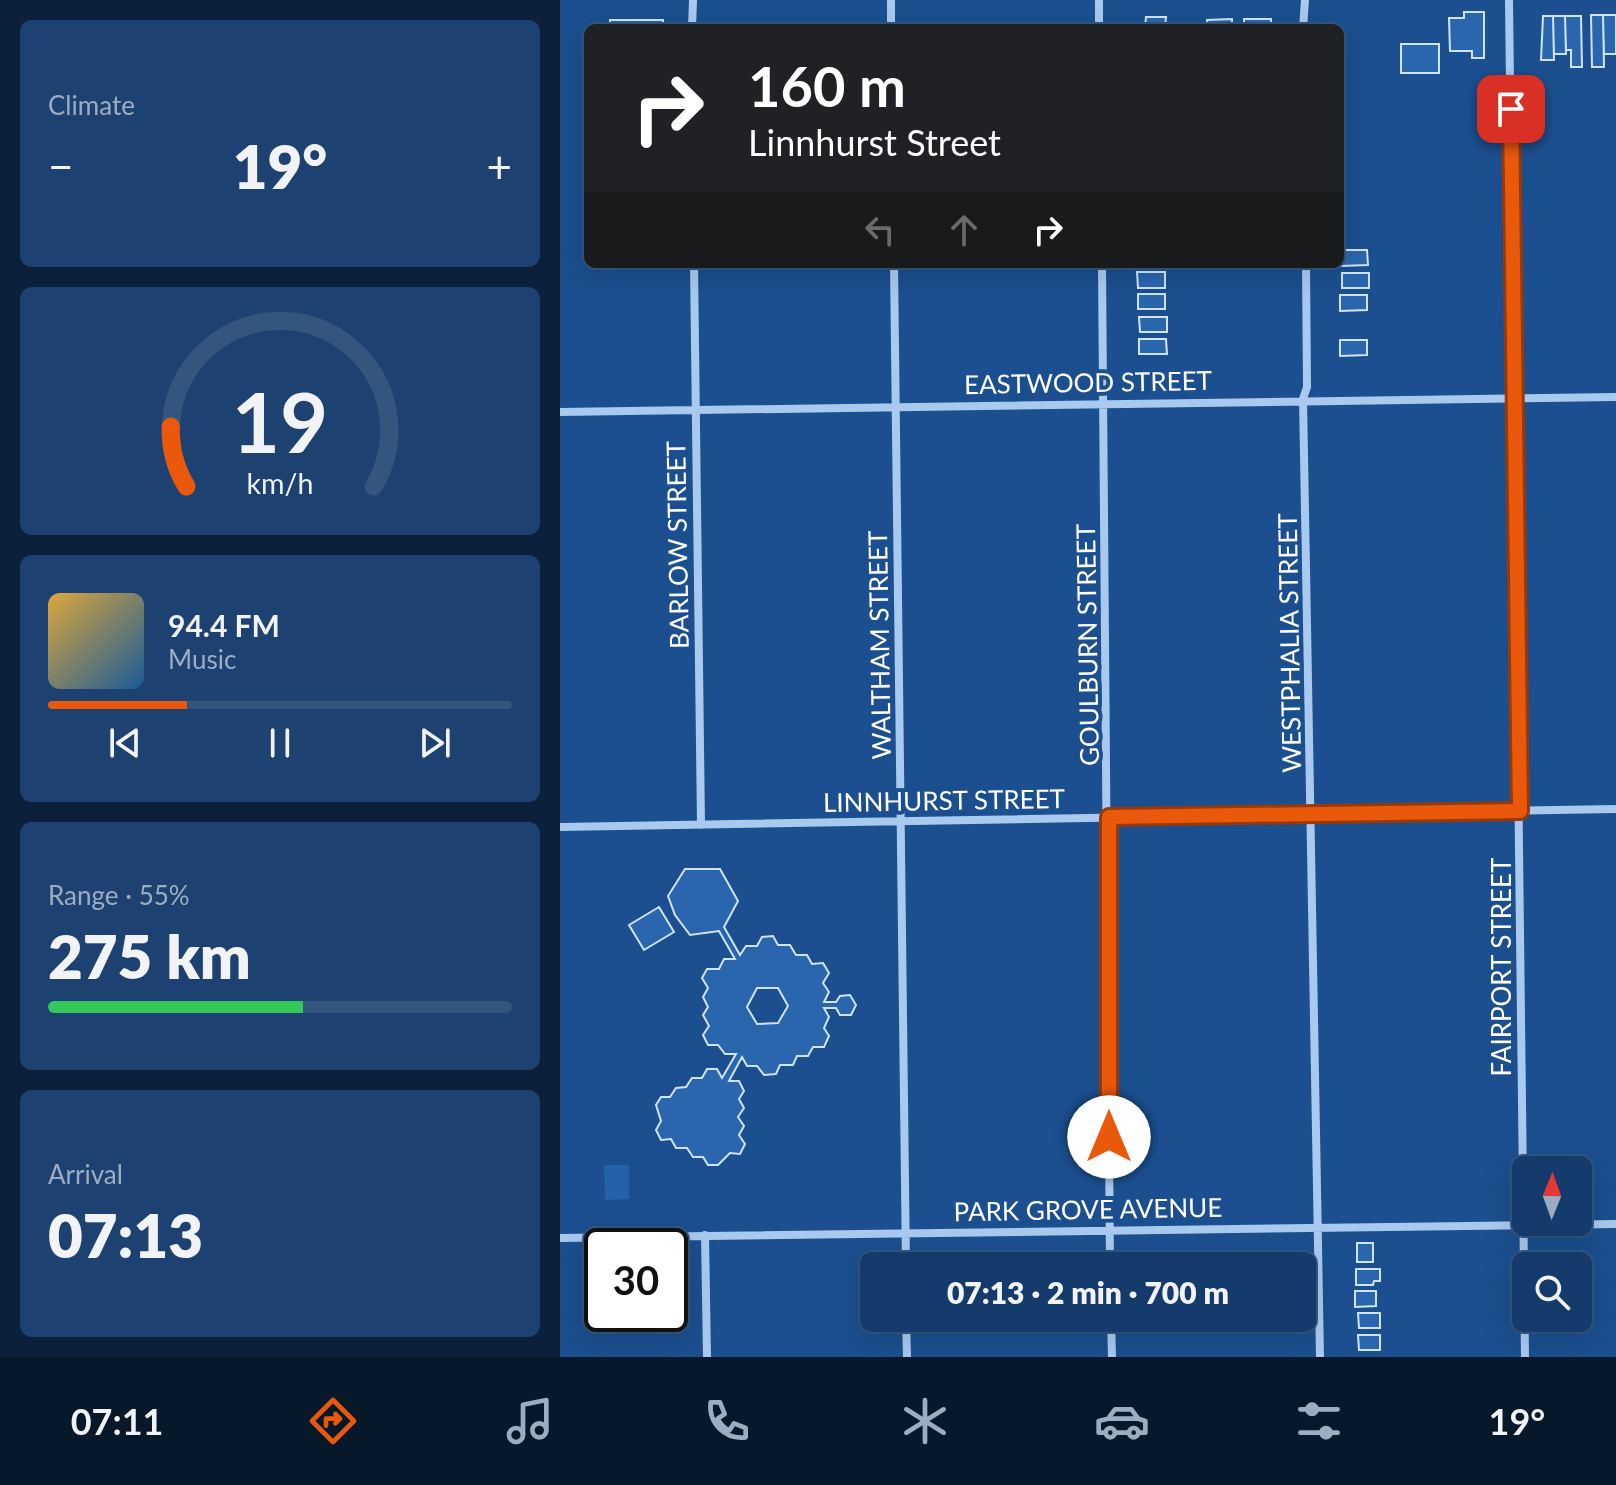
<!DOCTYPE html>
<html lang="en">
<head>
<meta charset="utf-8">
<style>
  :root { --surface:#143b6b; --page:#1d4271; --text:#f1f3f6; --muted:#9dadc1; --line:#33557e; --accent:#ea580c }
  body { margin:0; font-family:Lato,sans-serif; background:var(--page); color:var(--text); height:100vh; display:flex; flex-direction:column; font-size:30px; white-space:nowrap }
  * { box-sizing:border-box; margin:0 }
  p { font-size:26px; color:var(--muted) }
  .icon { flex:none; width:44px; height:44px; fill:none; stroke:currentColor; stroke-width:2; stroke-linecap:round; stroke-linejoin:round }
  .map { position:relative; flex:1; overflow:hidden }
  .details { display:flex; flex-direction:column; gap:20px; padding:20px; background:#0b203b; width:560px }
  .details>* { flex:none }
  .top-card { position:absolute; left:24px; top:24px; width:760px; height:244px; border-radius:12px; box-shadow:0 8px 32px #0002,0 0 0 2px var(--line); background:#202124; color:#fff; overflow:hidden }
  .needle { width:52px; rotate:1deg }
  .buttons { position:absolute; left:952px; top:1156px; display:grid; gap:16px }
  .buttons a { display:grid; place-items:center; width:80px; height:80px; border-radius:12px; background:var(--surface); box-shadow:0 8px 32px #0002,0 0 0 2px var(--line); font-size:40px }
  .speed { position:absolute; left:24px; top:1228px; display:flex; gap:16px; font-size:40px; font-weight:700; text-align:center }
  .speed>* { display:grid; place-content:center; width:104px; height:104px; border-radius:50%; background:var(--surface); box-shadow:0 8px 32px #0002,0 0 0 2px var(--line); line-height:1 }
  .speed .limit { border:4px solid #111; border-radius:12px; background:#fff; color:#111 }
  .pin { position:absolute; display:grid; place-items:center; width:68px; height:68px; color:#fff; margin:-34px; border-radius:16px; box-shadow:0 4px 12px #0006 }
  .me { position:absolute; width:88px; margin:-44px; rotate:0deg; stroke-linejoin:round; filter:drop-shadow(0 0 6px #0008) }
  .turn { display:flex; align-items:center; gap:28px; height:168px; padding:0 32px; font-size:36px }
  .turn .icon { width:104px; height:104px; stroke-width:2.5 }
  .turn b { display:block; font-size:56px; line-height:68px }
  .lanes { display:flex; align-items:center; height:76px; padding:0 32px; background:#0003; justify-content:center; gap:40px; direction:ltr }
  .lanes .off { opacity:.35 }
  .big { font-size:60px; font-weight:800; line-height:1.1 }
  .details .widget { flex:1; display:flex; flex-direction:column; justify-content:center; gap:12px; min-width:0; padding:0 28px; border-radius:12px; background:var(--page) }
  .details .dial { align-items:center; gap:0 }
  .dial svg { height:208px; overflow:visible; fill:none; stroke:var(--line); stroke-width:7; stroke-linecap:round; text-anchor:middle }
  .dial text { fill:var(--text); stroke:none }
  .song { display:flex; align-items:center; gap:24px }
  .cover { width:96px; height:96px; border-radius:12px; background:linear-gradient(135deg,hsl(40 70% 55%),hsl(210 70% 35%)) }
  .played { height:8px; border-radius:4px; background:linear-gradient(90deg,var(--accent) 30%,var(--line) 30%) }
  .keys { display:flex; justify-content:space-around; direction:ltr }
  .heat { display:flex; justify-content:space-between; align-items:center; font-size:44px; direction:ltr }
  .charge { height:12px; border-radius:6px; background:linear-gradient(90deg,#34c759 55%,var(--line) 0) }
  .trip { position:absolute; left:300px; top:1252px; width:456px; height:80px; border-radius:12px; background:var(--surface); box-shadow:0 8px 32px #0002,0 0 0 2px var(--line); font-weight:800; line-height:80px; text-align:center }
  .tabs { display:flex; height:128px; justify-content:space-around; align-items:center; background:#08182b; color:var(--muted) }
  .tabs .icon { width:56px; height:56px }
  .tabs .on { color:var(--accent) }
  .tabs b { font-size:36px; color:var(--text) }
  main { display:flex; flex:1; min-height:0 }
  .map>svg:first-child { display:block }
  .green { fill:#2461a8 }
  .building { fill:#2a66ad; stroke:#cfe3fa; stroke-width:2; fill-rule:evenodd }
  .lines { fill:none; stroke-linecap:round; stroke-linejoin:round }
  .street { stroke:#a9c9ee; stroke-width:8 }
  .route-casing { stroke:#983908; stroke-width:20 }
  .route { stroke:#ea580c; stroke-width:14 }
  .labels { text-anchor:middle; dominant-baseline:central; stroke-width:8; stroke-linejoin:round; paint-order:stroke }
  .street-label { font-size:26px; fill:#fff; stroke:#1b4f8f }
</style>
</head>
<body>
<main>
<section class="details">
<div class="widget"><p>Climate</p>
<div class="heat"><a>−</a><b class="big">19°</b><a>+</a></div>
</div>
<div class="widget dial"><svg viewBox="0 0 100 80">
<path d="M14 69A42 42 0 1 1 86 69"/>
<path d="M14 69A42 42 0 0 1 8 46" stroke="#ea580c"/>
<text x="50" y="56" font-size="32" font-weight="700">19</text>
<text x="50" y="72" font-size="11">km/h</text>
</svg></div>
<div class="widget">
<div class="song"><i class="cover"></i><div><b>94.4 FM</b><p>Music</p></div></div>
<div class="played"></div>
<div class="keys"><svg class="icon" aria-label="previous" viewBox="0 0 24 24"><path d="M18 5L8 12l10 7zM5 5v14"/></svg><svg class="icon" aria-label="pause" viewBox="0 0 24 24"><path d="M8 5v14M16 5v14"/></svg><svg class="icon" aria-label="next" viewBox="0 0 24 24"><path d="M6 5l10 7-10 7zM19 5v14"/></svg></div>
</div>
<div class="widget"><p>Range · 55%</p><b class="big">275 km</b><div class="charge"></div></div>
<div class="widget"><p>Arrival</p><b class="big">07:13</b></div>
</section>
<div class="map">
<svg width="1056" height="1357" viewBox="0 0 1056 1357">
  <rect width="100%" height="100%" fill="#1b4f8f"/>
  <path class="green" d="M44,1165H69V1199L45,1200Z"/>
  <path class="building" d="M904,12H924V58H912V51H890L889,18H904Z
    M1031,15H1043L1044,67H1032Z
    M1043,15H1056V54H1044Z
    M983,16H993L994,60H981Z
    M993,16H1005L1006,54H994Z
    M1005,16H1021L1022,67H1011V50H1006Z
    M586,17H606L605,28H585Z
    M672,19V28H647V20Z
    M684,19H711V28H684Z
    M50,20H103V28H50Z
    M841,44H879V73H841Z
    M780,250H807L808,265L780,266Z
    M577,272H605V288H578Z
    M782,273H809V288H782Z
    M578,294H605V309H578Z
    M780,295H807V310L780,311Z
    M579,317H607V332H580Z
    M579,339H606L607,354H579Z
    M780,340H807V355L780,356Z
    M125,869H160L178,901L164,927L180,955L186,946H197L202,937L213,936L218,945H230L236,955H247L252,964L263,963L269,973L263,983L269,992L264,1002H276L280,996L290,995L296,1005L291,1015H280L276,1008H264L269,1017L264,1028L269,1036L264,1047H253L248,1056H237L233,1065H220L216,1074L204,1075L197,1066H187L182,1057L169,1081H179L184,1091L179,1099L184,1108L178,1117L184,1126L179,1135L185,1144L180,1154L170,1153L158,1165H148L143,1157H133L127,1148H116L111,1139L101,1140L96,1130L101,1121L96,1105L101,1097H110L116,1088L126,1087L132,1078H142L147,1069H157L162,1078L176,1054H165L158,1045H148L143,1035L149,1026L143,1015L148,1007L143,997L148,988L142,978L147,969H159L164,959H175L159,931L130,935L115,915L108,896ZM197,988H218L228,1006L218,1023L197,1024L187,1007Z
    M99,907L114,932L84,950L69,925Z
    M797,1243H813V1262H797Z
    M796,1269H820V1281H814L813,1285H796Z
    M795,1291H816V1306L795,1307Z
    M798,1313H820V1328H799Z
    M798,1335H820V1350H799Z"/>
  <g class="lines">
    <path class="street" d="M331,0V28
      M539,0V28
      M949,0L965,1357
      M132,28L133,0
      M743,28L745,0
      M134,264L141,825
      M334,264L346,1266
      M542,264L550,1266
      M746,264L747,387L743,399L760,1357
      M0,412L1056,397
      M0,827L1056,809
      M145,1235L147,1357
      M0,1238L1056,1224
      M346,1318L347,1357
      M551,1318L552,1357"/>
  </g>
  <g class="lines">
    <g class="route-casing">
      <path id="route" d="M549,1137V817L960,811L951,109"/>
    </g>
    <use href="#route" class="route"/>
  </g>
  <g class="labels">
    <g class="street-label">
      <text transform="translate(528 382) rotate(-1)">EASTWOOD STREET</text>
      <text transform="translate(117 545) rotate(-91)">BARLOW STREET</text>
      <text transform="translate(729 643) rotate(-91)">WESTPHALIA STREET</text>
      <text transform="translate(319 645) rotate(-91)">WALTHAM STREET</text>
      <text transform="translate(527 645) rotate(-91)">GOULBURN STREET</text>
      <text transform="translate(384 800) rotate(-1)">LINNHURST STREET</text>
      <text transform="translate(941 967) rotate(-90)">FAIRPORT STREET</text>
      <text transform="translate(528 1209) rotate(-1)">PARK GROVE AVENUE</text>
    </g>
  </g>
</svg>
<div class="buttons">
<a><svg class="needle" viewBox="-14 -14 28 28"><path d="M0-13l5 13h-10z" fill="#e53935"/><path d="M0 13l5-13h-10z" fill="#9dadc1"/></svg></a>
<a><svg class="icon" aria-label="search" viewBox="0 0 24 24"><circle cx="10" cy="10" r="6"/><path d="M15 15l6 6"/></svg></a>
</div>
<div class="speed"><div class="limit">30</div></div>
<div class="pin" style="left:951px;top:109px;background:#d93025"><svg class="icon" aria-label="arrive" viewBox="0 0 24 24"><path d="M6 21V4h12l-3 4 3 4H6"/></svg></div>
<svg class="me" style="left:549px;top:1137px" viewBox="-20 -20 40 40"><circle r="19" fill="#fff"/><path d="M0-13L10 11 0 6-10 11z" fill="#ea580c"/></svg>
<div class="trip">07:13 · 2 min · 700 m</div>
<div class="top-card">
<div class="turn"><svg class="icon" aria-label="right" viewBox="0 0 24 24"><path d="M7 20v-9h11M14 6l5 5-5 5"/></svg><div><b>160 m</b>Linnhurst Street</div></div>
<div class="lanes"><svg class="icon off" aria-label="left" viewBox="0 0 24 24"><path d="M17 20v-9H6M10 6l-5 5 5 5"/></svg><svg class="icon off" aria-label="ahead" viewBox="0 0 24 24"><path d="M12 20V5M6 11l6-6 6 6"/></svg><svg class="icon" aria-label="right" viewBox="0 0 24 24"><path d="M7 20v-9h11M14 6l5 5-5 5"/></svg></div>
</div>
</div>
</main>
<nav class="tabs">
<b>07:11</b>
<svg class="icon on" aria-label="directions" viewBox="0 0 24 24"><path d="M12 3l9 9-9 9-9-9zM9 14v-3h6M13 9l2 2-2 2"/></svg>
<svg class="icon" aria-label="music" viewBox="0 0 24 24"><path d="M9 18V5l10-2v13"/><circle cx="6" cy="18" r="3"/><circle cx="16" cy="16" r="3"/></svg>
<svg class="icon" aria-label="phone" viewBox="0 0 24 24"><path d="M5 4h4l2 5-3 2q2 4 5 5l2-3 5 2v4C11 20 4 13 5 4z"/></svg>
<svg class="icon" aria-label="climate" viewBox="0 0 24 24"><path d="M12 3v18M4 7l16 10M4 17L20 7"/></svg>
<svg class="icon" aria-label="car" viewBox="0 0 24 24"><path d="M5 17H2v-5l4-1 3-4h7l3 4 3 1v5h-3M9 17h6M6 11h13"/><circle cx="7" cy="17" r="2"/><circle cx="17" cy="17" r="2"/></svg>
<svg class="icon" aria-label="filters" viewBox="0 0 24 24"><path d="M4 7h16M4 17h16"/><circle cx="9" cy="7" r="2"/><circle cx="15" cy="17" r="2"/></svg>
<b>19°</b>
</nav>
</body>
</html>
